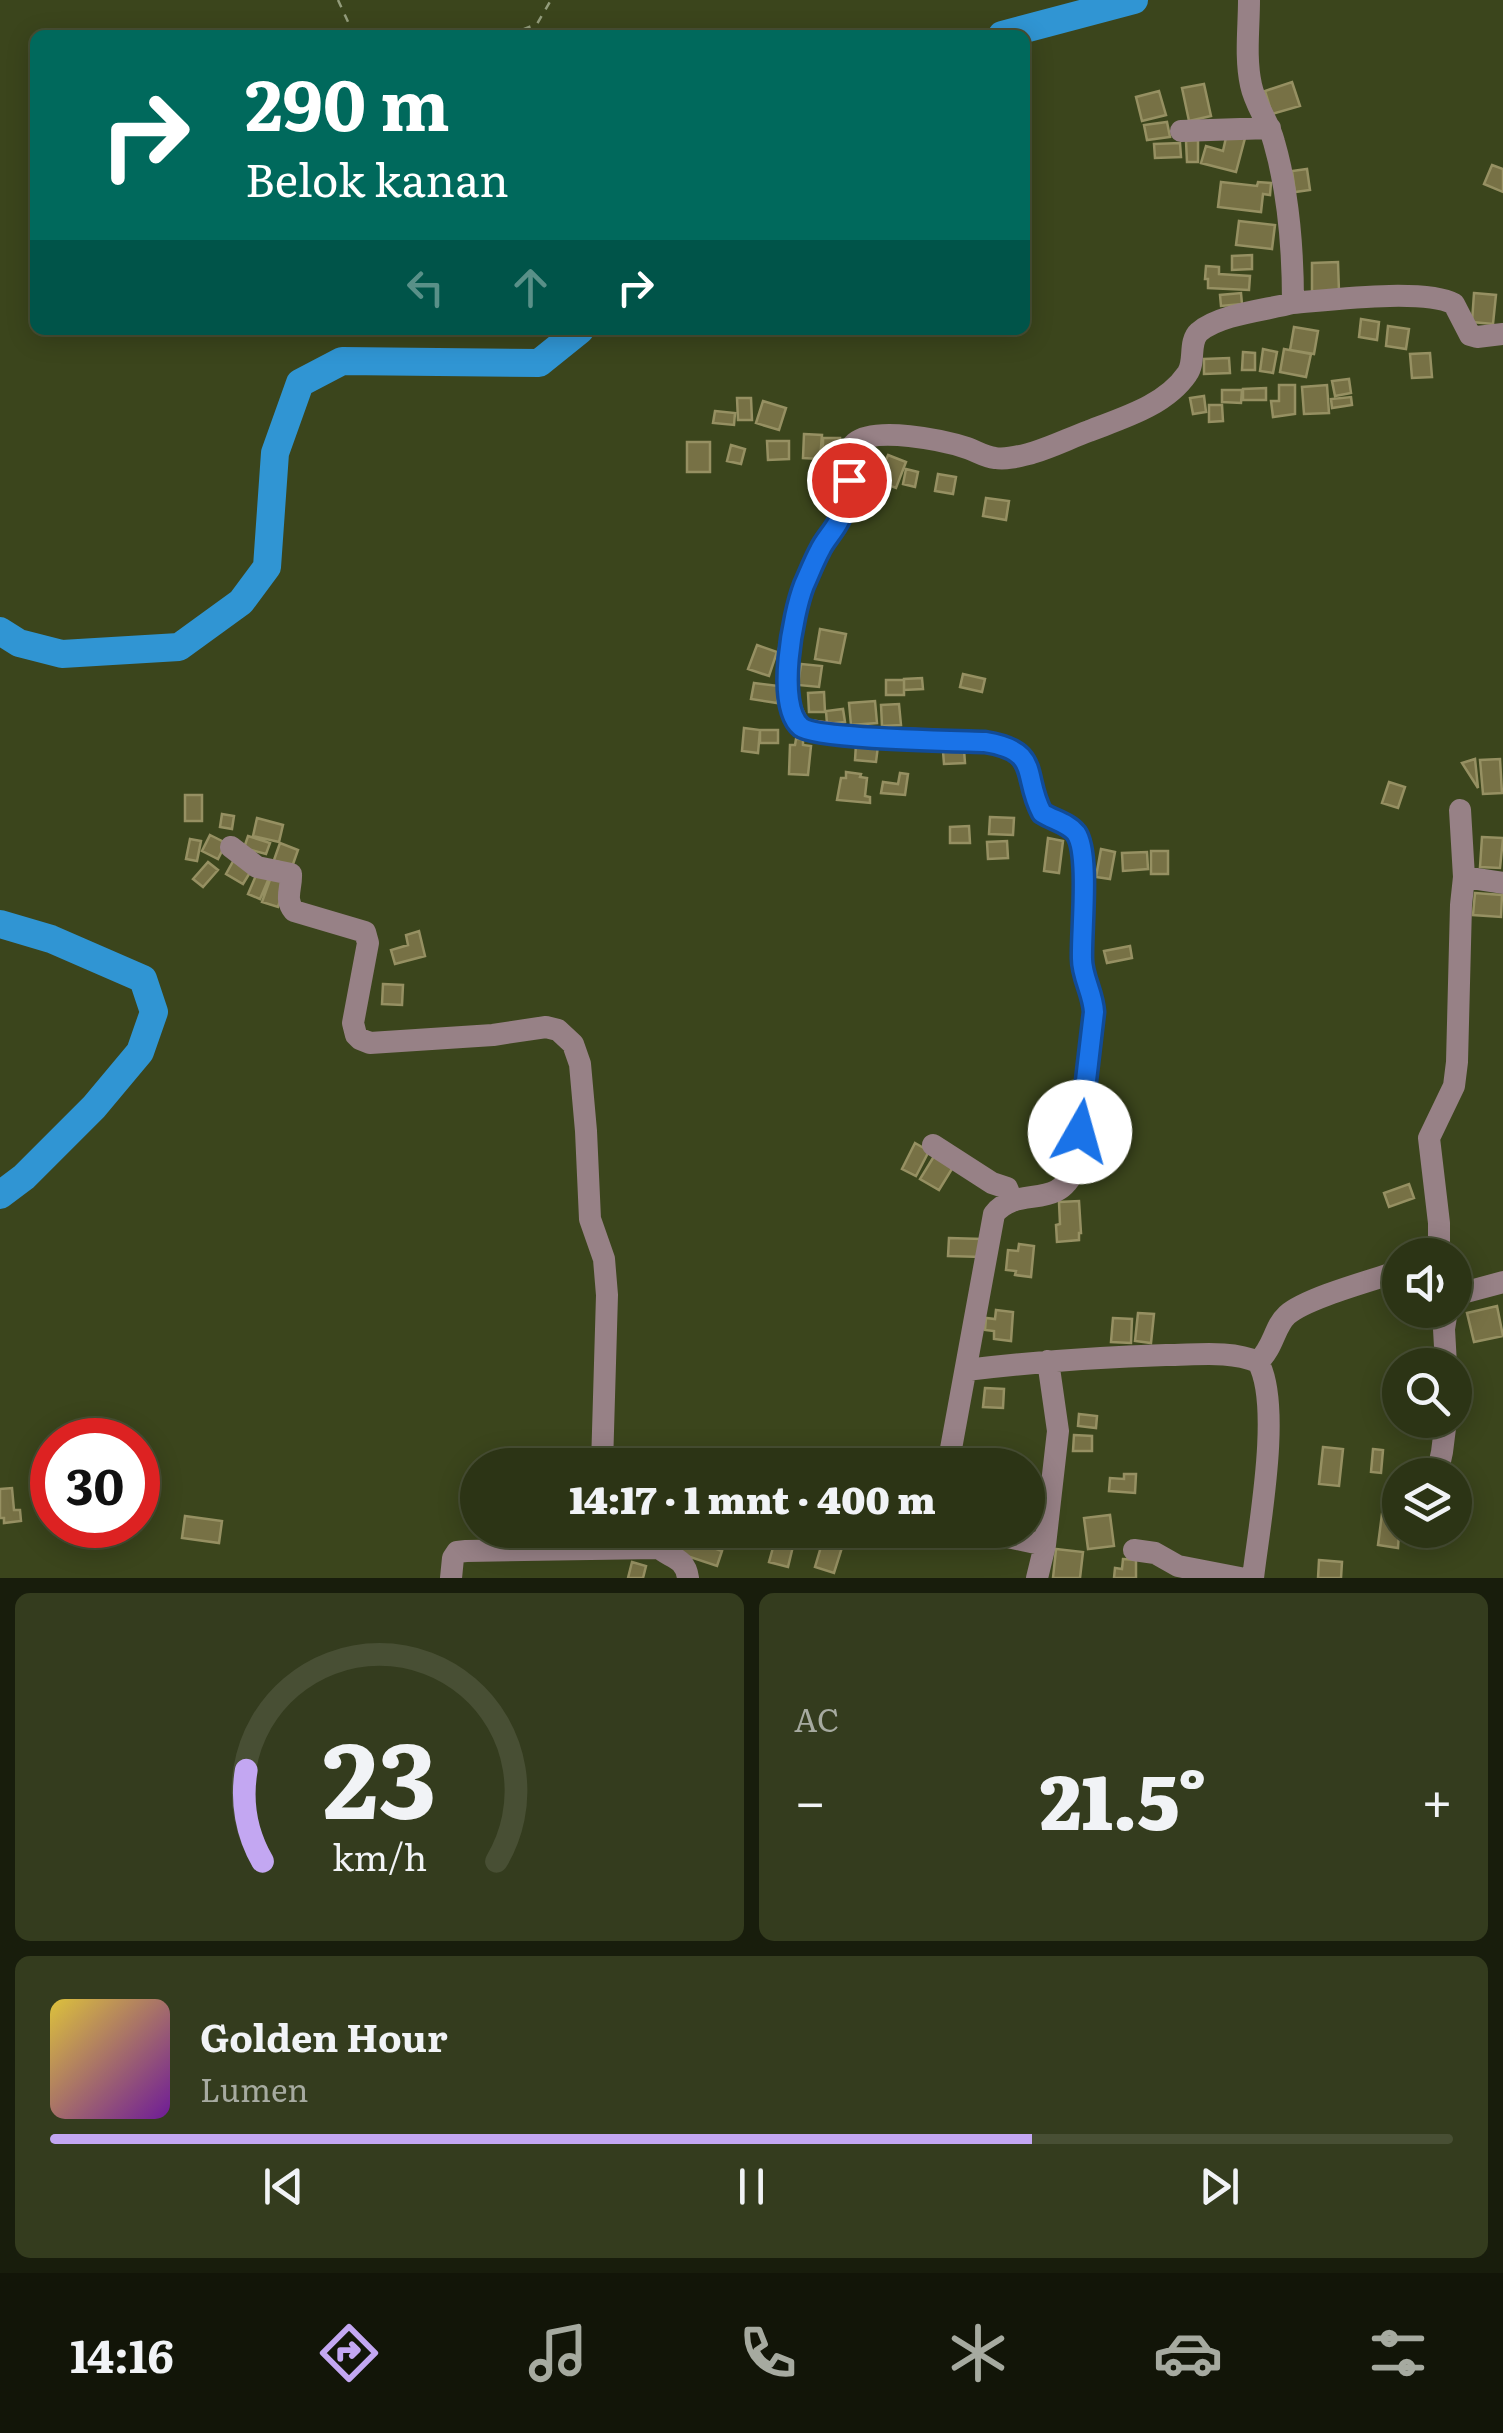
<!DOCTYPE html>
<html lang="id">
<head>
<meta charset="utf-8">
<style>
  :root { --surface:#2c3415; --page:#343c1e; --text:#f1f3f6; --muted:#a6aaa0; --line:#484f34; --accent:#c3a7f2 }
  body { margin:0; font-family:Literata,serif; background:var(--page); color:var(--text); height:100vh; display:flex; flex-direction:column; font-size:38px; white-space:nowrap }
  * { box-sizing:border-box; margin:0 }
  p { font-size:32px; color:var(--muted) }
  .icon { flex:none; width:55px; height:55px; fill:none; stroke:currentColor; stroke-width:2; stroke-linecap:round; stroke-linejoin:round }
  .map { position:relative; height:1578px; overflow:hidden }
  .drawer { display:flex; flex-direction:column; gap:15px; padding:15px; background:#181d0c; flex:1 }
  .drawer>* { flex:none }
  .guide { position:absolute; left:30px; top:30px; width:1000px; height:305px; border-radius:15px; box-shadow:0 5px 25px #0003,0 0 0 2px var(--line); background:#00695c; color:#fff; overflow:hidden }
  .tools { position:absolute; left:1382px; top:1238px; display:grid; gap:20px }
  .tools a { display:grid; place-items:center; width:90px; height:90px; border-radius:50%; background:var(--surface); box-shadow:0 5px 25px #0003,0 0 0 2px var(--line); font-size:50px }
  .speed { position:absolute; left:30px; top:1418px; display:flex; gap:20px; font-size:50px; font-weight:700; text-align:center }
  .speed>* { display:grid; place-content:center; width:130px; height:130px; border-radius:50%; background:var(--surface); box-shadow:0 5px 25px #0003,0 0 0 2px var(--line); line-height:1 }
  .speed .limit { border:15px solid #d22; background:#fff; color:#111 }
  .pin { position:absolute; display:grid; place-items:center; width:85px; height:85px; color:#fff; margin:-42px; border:5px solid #fff; border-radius:50%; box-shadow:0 2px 10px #0007 }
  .me { position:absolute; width:110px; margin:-55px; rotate:7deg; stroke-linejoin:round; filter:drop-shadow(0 0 8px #0008) }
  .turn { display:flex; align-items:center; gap:35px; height:210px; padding:0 50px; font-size:45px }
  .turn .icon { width:130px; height:130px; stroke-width:2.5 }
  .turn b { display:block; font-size:70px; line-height:85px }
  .lanes { display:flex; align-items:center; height:95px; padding:0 50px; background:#0003; justify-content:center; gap:50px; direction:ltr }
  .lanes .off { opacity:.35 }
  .big { font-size:75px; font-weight:800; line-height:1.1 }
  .drawer .card { flex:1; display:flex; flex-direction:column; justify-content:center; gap:15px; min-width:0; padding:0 35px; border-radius:15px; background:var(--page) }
  .drawer .dial { align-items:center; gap:0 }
  .dial svg { height:260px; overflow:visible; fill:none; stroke:var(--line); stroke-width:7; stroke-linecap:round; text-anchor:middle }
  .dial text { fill:var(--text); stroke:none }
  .song { display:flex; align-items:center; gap:30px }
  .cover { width:120px; height:120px; border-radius:15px; background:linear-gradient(135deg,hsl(50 70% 55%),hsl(280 70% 35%)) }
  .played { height:10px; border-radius:5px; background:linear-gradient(90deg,var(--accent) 70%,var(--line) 70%) }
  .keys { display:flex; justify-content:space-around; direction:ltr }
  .heat { display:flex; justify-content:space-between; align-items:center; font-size:55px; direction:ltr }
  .drawer .tiles { flex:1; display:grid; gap:15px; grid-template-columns:1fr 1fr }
  .card:last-child { grid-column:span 2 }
  .trip { position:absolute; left:460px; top:1448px; width:585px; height:100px; border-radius:50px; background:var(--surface); box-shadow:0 5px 25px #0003,0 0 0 2px var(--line); font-weight:800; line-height:100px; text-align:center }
  .tabs { display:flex; height:160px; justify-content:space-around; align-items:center; background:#121508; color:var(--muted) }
  .tabs .icon { width:70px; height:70px }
  .tabs .on { color:var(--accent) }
  .tabs b { font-size:45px; color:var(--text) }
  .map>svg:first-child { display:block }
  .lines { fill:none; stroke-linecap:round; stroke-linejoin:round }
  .river { stroke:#3095d3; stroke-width:28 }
  .building { fill:#777145; stroke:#969062; stroke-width:2.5 }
  .path { stroke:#939c7b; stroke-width:2.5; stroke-dasharray:8 8; stroke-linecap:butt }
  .minor { stroke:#978186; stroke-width:22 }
  .route-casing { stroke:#114b97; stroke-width:25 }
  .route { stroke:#1a73e8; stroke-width:18 }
</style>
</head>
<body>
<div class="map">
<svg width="1503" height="1578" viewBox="0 0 1503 1578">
  <rect width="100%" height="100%" fill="#3b451c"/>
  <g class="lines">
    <path class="river" d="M1002,35L1134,0
      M0,631L19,643L62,654L179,647L241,602L267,567L275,453L300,383L342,361L539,363L580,330
      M0,924L51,939L143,979L154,1012L140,1052L94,1107L24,1177L0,1195"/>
  </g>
  <path class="building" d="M1292,82L1300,106L1272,114L1265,91Z
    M1204,84L1211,116L1189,121L1182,88Z
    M1159,91L1166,115L1142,121L1136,97Z
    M1167,122L1170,137L1147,140L1144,125Z
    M1227,133L1245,138L1236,172L1201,163L1206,146L1223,151Z
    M1198,140V162H1187L1186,141Z
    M1180,143L1181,157L1155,158L1154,144Z
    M1492,165L1503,169V192L1484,184Z
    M1307,169L1310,190L1295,192L1292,171Z
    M1221,182L1257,186L1258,182L1271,183L1270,195L1263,194L1261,212L1218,207Z
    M1239,221L1275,225L1272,249L1236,245Z
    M1252,255V269L1232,270V256Z
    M1338,262L1339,292L1312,293V263Z
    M1206,266L1219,267V274L1250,276L1249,290L1208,288V279H1205Z
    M1241,293L1242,304L1221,306L1220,295Z
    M1474,293L1496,295L1493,324L1472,322Z
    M1361,319L1379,322L1377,340L1359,337Z
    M1388,326L1409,329L1406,349L1386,346Z
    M1294,327L1318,331L1314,354L1290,350Z
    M1263,349L1277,352L1273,373L1260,371Z
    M1284,349L1311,354L1306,377L1280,372Z
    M1243,352L1255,353V370H1242Z
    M1430,353L1432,377L1412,378L1410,354Z
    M1229,358L1230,373L1204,374V359Z
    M1349,379L1351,393L1335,396L1332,381Z
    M1279,385H1295V414L1273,417L1271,401H1279Z
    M1327,385L1329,413L1304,414L1302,387Z
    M1266,388V400H1243V389Z
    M1222,390H1242L1241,403L1222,402Z
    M1204,396L1206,412L1193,414L1190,398Z
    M1351,397L1352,405L1332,408L1331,399Z
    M737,398H751L752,420H738Z
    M763,401L786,408L779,430L756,423Z
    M1209,405H1222L1223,421L1209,422Z
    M715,411L735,413L734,425L713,423Z
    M804,434L822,435L820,459L803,458Z
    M823,438H840L839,460H823Z
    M767,441H789V459L768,460Z
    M687,442H710V472H687Z
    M731,445L745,449L741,464L727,461Z
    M888,455L906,462L896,488L877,481Z
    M864,461L877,463L873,483L860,480Z
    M906,469L918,472L915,487L903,484Z
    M938,474L956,477L953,494L935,491Z
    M986,498L1009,501L1006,520L983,516Z
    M820,629L846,634L840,663L815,659Z
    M757,645L777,652L769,676L748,669Z
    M801,664L822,666L819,687L798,685Z
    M963,674L985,679L982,692L960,687Z
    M922,678L923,689L904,690V679Z
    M886,680H904V695H886Z
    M754,683L779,686L777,703L751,699Z
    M824,692L825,712H809L808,693Z
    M875,701L877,723L851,725L849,703Z
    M899,704L901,725L882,726L881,705Z
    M843,709L845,722L827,724L826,711Z
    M744,728L760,730L758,753L742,751Z
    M760,730H778V743H760Z
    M796,739H803V745L811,746L808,775L789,774L790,745H795Z
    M856,744L878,746L876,762L855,760Z
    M964,750L965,763L944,764L943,751Z
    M1475,759L1478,788L1462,763Z
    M1500,759L1502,793L1483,794L1480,760Z
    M846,772L861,774L860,777L867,778L865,796L870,797V803L837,800L841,778H846Z
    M900,773L908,774L905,795L881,793L883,782L898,784Z
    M1389,782L1405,787L1398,808L1382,803Z
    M185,795H202V821H185Z
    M222,814L234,816L232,829L220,827Z
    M990,817L1014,818L1013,835L989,834Z
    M257,818L283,825L279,842L253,836Z
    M969,826L970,843H950V827Z
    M210,835L226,843L218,859L202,851Z
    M248,836L270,843L266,854L244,848Z
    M1482,837L1503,838L1500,868L1480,867Z
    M1048,838L1063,841L1059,873L1044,871Z
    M190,839L201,841L197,861L186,859Z
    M1007,841L1008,858L988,859L987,842Z
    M280,843L298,850L292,867L274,860Z
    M1101,849L1115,852L1110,879L1096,877Z
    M1151,851H1168V874H1151Z
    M1147,852L1148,869L1123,871L1122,853Z
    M236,856L254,866L243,884L226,874Z
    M208,862L218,870L203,887L193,879Z
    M257,873L269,878L260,899L248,894Z
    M272,874L287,879L278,907L262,902Z
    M1475,893L1502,895L1501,917L1473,915Z
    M419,931L425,956L395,964L391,950L408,945L406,935Z
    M1130,946L1132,958L1107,963L1104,951Z
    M383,984L403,985L402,1005L382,1004Z
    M915,1143L929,1151L916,1176L902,1169Z
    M936,1153L955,1164L939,1190L920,1179Z
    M1409,1184L1414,1198L1389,1207L1384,1193Z
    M1079,1201L1081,1233H1079V1240L1057,1242L1056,1225L1060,1224L1059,1202Z
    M949,1238L982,1239V1257L948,1256Z
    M1019,1244L1034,1246L1031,1277L1015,1275L1016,1271L1006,1270L1008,1250L1018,1251Z
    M1497,1306L1503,1336L1474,1342L1467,1313Z
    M996,1310L1013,1312L1011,1341L994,1339V1331L985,1330L986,1318L995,1319Z
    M1138,1313L1154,1314L1151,1343L1135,1341Z
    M1113,1318L1132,1319L1131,1343L1111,1342Z
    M985,1388L1004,1389L1003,1408L983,1407Z
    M1079,1414L1097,1416L1096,1428L1078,1426Z
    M1074,1435L1092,1436V1451H1073Z
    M1323,1447L1343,1449L1339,1486L1319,1484Z
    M716,1449L727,1452L724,1465H712Z
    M1373,1449L1383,1450L1381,1473L1371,1472Z
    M634,1455L662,1461V1465H632Z
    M1124,1474H1136L1135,1493L1109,1491L1110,1478L1124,1479Z
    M12,1488L14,1510H20L21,1521L4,1523V1518H0V1489Z
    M1382,1514L1400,1517L1398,1548L1378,1545Z
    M1110,1515L1114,1546L1088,1549L1084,1518Z
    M185,1516L222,1521L219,1543L182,1538Z
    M677,1530H716L708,1546L722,1551L717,1566L675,1552L678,1543L672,1540Z
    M826,1530L846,1535L834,1573L815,1567Z
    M1408,1530H1430L1427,1546L1406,1542Z
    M777,1533L795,1538L788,1567L769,1562Z
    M1056,1549L1083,1552L1080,1578H1053Z
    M1123,1559L1136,1560V1578H1114L1115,1568L1122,1569Z
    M1319,1560L1342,1562L1341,1578H1318Z
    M632,1562L646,1566L643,1578H628Z"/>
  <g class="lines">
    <path class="path" d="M338,0L354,35
      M508,35L537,24L551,0"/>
    <path class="minor" d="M1181,131L1270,128
      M1293,303C1330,300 1424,288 1454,304L1470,335L1477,337L1503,334
      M231,847L257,867L291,874C292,887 284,899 294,911L365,932L368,943L353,1023L356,1035L360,1039L370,1043L493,1035L546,1027L558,1030L573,1044L580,1064L586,1131L590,1219L604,1259L607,1295L602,1465
      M1464,877L1503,883
      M933,1145L992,1183L1007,1188L1012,1200
      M1435,1255L1439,1245V1223L1429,1138L1454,1086L1457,1062L1461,905L1464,877L1460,810
      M1455,1295L1503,1282
      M1258,1362C1274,1347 1274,1327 1287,1315C1306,1298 1373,1280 1400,1271
      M1446,1365L1444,1329L1447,1310
      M966,1370C1033,1362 1099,1357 1166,1355C1196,1355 1231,1350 1258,1362C1282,1405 1259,1526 1253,1578
      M948,1465L994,1214C1018,1184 1058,1212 1075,1168L1094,1012C1093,993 1082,977 1082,959C1081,932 1090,853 1076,833C1068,823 1052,820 1042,813C1022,775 1042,751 985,742L852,736L803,729C768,691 798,588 821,548C828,534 839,524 844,509C847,499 849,488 849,479C849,467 844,452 855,443C875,426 943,440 967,448C976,451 985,457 995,458C1007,460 1020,456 1032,453C1052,447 1070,438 1089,431C1122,418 1165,406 1187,374C1196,362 1188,342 1199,332C1220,314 1267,310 1293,303C1293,249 1289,194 1274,142C1269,122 1255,105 1251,85C1245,58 1249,28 1249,0
      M1437,1475L1442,1452L1446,1420
      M653,1530C654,1562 684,1548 688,1578
      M975,1530L1045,1545
      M1134,1550L1155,1553L1178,1566L1240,1578
      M451,1578L453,1558L457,1552L466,1551L657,1548
      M1037,1578L1045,1545L1058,1431L1048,1361"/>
  </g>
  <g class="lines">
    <g class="route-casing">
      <path id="route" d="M849,480C847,495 845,511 837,524C832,533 824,541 820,550C814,561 809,574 804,585C793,613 775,706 801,727C816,739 958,741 985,742C1042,751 1022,776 1042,813C1053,820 1068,823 1076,833C1090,853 1081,932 1082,959C1082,977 1093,993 1094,1012L1080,1132"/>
    </g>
    <use href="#route" class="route"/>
  </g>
</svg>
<div class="tools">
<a><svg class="icon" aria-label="sound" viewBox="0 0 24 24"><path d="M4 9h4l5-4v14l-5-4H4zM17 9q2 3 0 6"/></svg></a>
<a><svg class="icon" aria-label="search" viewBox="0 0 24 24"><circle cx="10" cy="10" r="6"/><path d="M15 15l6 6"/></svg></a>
<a><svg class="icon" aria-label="layers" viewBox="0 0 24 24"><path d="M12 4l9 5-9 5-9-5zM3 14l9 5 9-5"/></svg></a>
</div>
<div class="speed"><div class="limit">30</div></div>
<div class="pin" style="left:849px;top:480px;background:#d93025"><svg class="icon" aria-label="arrive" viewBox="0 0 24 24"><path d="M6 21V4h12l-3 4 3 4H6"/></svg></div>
<svg class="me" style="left:1080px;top:1132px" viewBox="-20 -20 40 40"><circle r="19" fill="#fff"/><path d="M0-13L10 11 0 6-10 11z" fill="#1a73e8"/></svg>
<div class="trip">14:17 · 1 mnt · 400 m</div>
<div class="guide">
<div class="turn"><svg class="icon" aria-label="right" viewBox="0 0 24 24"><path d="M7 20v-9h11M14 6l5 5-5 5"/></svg><div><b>290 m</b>Belok kanan</div></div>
<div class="lanes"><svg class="icon off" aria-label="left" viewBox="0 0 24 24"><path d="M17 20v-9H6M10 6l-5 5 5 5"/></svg><svg class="icon off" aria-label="ahead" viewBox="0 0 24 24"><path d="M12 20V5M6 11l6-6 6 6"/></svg><svg class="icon" aria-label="right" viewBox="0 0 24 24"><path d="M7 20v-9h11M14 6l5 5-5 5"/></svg></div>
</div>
</div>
<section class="drawer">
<div class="tiles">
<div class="card dial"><svg viewBox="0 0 100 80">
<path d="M14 69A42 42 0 1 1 86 69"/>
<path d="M14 69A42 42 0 0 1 9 41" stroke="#c3a7f2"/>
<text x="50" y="56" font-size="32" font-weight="700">23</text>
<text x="50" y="72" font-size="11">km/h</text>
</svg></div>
<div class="card"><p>AC</p>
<div class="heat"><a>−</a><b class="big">21.5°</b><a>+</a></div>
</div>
<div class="card">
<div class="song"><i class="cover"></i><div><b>Golden Hour</b><p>Lumen</p></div></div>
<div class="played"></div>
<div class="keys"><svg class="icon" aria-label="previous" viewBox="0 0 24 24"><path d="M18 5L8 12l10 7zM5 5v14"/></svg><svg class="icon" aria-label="pause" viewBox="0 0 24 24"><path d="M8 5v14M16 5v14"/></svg><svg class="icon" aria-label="next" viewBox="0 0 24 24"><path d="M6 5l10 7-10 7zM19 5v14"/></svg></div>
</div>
</div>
</section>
<nav class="tabs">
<b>14:16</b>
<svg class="icon on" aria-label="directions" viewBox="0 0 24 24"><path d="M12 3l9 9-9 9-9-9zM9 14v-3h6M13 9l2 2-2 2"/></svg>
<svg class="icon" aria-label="music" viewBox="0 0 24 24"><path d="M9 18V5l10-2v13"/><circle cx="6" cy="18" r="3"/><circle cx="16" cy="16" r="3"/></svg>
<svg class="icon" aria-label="phone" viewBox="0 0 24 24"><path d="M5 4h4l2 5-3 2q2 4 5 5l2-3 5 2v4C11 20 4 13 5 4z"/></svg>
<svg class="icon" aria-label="climate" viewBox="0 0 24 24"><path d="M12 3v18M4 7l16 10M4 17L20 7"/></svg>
<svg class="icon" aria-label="car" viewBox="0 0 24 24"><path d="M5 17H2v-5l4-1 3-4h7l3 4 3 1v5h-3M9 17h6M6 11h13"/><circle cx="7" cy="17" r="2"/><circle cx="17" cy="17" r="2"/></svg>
<svg class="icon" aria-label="filters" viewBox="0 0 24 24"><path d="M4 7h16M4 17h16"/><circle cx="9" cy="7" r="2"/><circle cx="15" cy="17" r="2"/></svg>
</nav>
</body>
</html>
